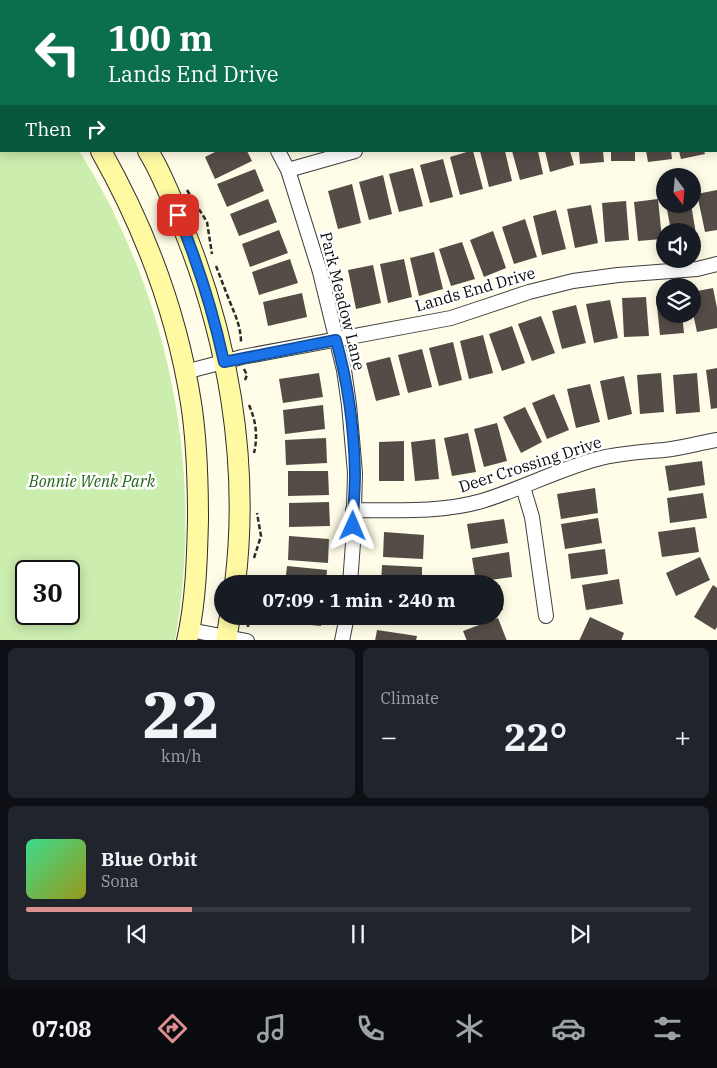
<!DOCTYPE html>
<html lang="en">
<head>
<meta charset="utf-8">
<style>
  :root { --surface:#171b24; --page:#20242c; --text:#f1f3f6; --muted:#9ea1a6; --line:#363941; --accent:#de9091 }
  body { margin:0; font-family:"IBM Plex Serif",serif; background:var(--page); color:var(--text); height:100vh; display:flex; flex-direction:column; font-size:19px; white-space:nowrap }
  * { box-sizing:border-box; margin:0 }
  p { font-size:16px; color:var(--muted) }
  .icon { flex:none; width:28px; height:28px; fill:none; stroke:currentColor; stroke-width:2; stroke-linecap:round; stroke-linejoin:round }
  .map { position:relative; height:640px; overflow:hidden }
  .sheet { display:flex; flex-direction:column; gap:8px; padding:8px; background:#0d0f14; flex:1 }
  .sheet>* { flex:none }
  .guide { position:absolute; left:0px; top:0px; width:718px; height:152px; box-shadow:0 2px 12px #0003; background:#0b6e4f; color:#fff; overflow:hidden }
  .needle { width:32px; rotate:164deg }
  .buttons { position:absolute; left:656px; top:168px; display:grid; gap:10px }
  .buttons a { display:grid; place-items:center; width:45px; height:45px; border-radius:50%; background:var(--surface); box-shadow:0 2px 12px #0003; font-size:25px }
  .speed { position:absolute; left:15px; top:560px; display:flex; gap:10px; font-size:25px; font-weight:700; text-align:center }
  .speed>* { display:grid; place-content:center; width:65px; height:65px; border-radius:50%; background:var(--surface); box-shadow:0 2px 12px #0003; line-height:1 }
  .speed .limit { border:2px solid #111; border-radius:8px; background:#fff; color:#111 }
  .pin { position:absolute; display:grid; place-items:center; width:42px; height:42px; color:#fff; margin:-21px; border-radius:10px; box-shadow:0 2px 8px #0006 }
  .me { position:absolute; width:55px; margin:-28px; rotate:1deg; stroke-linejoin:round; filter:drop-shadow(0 0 4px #0008) }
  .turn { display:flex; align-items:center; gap:18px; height:105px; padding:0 25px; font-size:22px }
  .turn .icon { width:65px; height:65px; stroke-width:2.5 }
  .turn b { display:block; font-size:35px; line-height:42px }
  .then { display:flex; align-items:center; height:48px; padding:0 25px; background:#0003; gap:10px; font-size:19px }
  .big { font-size:38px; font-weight:700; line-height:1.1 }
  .sheet .tile { flex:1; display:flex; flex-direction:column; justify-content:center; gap:8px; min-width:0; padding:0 18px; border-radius:8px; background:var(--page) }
  .sheet .dial { align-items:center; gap:0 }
  .dial b { font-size:65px; line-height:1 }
  .song { display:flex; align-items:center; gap:15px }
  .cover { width:60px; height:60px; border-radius:8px; background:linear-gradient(135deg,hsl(150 70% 55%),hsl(60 70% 35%)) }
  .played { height:5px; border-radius:2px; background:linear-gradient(90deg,var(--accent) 25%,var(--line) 25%) }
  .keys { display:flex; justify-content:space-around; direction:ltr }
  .heat { display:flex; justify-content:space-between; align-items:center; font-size:28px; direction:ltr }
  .sheet .tiles { flex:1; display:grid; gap:8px; grid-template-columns:1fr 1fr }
  .tile:last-child { grid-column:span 2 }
  .trip { position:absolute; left:214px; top:575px; width:290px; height:50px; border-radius:25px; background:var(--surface); box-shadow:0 2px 12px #0003; font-weight:700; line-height:50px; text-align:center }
  .dock { display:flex; height:80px; justify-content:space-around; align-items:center; background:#090b0e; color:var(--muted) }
  .dock .icon { width:35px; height:35px }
  .dock .on { color:var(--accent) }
  .dock b { font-size:22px; color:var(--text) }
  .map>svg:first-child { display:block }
  .green { fill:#cbedae; fill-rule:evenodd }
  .building { fill:#544c46 }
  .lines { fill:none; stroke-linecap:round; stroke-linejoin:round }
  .street-casing { stroke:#3d3d3d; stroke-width:16 }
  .secondary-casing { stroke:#2c2c2c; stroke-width:22 }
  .path { stroke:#2c2c2c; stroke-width:2.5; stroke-dasharray:5 2.5; stroke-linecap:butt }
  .street { stroke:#fff; stroke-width:14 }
  .secondary { stroke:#fffaa2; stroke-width:20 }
  .route-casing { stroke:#114b97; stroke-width:12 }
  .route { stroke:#1a73e8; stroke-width:9 }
  .labels { text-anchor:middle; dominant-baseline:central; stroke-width:5; stroke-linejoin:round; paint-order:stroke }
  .street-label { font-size:16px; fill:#0a0a0a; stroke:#fff }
  .park-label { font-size:16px; font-style:italic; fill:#226616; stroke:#fff }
</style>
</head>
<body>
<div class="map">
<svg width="717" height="641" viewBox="0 0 717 641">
  <rect width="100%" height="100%" fill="#fffce7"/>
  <path class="green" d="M0,48L1,151H79C170,295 205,473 175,640H0ZM26,571H69V614H26Z"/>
  <path class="building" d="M217,151H247L252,161L215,179L205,157Z
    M470,151H473L483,189L460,195L450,157Z
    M480,151H505L512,181L489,187Z
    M512,151H538L543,174L520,180Z
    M545,151H570L574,165L550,172Z
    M579,151H603L604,162L580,164Z
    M611,151H635V161H611Z
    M646,151H671L672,159L648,162Z
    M679,151H704L705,154L681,159Z
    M443,159L453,197L430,203L420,165Z
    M413,168L423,206L399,212L389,174Z
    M255,169L264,191L227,207L217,184Z
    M383,175L392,214L369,220L359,182Z
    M352,184L361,223L338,229L328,191Z
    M717,190V230L705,232L697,194Z
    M268,199L277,222L239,236L230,214Z
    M658,199L662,239L638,241L634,202Z
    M626,201L629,240L605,242L602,203Z
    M666,204H691L696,234H692V231H671Z
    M591,205L598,243L575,248L567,209Z
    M556,210L566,249L542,255L533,216Z
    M525,219L537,257L514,264L502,227Z
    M279,230L288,253L250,267L242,244Z
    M493,231L506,268L484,277L470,240Z
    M462,242L475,279L451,286L439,249Z
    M434,252L443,289L419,296L410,258Z
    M290,259L298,283L259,295L252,272Z
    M404,259L412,297L388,303L380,264Z
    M373,265L381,303L356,309L348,270Z
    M713,288L717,308V328L697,332L692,309V292Z
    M302,293L307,317L268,326L263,302Z
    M665,295V314H682L684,333L660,335L656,296Z
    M646,297L649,336L624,337L622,298Z
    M610,300L618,338L594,343L586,304Z
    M576,305L586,343L562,349L552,311Z
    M541,316L555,353L532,361L518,324Z
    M512,326L525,363L502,371L489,334Z
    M483,335L493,373L469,379L460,341Z
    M453,342L462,380L439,386L429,348Z
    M422,349L432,387L408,393L398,355Z
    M390,357L400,395L376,401L366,363Z
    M717,368V408L711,409L706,370Z
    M319,373L323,397L283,403L279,379Z
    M661,373L664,412L640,414L637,375Z
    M697,373L700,412L676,414L673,375Z
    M624,376L632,414L608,420L600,381Z
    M590,384L600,422L576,428L567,389Z
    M554,394L569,430L547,439L532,403Z
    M323,405L325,429L285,434L283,410Z
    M525,407L542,442L521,453L503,417Z
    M497,423L507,461L484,467L474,429Z
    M468,433L476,472L452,476L444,438Z
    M326,438L327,463L286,465L285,440Z
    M435,439L439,479L415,481L411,442Z
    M404,441V481H379V442Z
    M702,461L705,485L669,491L665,466Z
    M288,471H328L329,495L288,496Z
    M595,488L598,513L561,519L557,494Z
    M703,493L707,518L670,523L667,498Z
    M329,502L330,526L289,527V503Z
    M598,518L602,543L565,549L561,524Z
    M504,519L508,543L471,549L467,524Z
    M695,527L699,552L662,557L658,532Z
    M384,532L424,535L423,559L383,557Z
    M289,536L329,539L328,563L288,560Z
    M605,549L608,574L571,579L568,554Z
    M509,552L512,577L476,582L472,558Z
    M700,557L710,580L676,596L666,573Z
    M382,565L422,567V584H381Z
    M287,566L327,570L326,584H285Z
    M619,579L623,604L586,610L582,585Z
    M500,585L503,610L495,611V586Z
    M713,585L717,588V627L715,630L694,617Z
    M282,616H322L321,626L281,622Z
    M379,616H420L419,624L379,620Z
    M590,617L624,633L621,641H579Z
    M498,618L507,641H467L463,631Z
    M377,630L417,636L416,641H375Z"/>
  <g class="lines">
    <g class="street-casing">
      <path id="street" d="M198,0V1
        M231,1L234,0
        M716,85L717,84
        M278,151L288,170L320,272L344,370L349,405L355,473L353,543L350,584
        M288,170L355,151
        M185,372L242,357L451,318L529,292L573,281L618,275L697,269L717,264
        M523,487L532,517L546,616
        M353,510C396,510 440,513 482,501C521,489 557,470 597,459C619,453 641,452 664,450C682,448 699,443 717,440
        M190,630L247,641
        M342,641L347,616"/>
    </g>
    <g class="secondary-casing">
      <path id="secondary" d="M34,0L36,1
        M0,23L1,24
        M101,151C145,229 177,314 191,403C197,441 198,481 198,520C197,560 196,601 187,641
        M148,151C161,172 171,197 180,220C228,334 250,461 235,584
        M226,641L230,616"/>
    </g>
    <path class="path" d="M62,0L63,1
      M187,190L207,222L212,254
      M216,266C220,276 224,287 228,297C234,313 241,325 241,343
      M244,369L247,375L245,380
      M249,405C256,421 258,436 254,453
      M254,558L261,536L257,513
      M248,627V616"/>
    <use href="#street" class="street"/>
    <use href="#secondary" class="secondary"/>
  </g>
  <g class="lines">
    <g class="route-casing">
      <path id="route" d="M178,215C198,263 213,312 224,362L336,340C348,383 354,428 355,473C355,491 353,509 353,526"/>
    </g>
    <use href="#route" class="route"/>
  </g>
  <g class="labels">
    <g class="street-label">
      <text transform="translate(475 289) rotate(-16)">Lands End Drive</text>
      <text transform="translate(343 301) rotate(76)">Park Meadow Lane</text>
      <text transform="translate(530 464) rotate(-18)">Deer Crossing Drive</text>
    </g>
    <g class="park-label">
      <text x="92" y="481">Bonnie Wenk Park</text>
    </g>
  </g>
</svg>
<div class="buttons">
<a><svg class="needle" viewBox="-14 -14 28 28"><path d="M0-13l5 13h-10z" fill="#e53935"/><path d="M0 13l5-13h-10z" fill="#9ea1a6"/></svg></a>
<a><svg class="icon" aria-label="sound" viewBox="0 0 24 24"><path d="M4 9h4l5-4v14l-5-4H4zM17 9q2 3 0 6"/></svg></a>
<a><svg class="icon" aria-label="layers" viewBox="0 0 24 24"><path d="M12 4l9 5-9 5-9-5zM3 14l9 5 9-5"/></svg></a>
</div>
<div class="speed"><div class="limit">30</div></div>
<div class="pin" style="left:178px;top:215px;background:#d93025"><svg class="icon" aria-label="arrive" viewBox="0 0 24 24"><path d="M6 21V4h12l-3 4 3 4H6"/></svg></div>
<svg class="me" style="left:353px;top:526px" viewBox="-20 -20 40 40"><path d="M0-17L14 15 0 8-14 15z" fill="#1a73e8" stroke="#fff" stroke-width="4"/></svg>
<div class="trip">07:09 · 1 min · 240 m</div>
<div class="guide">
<div class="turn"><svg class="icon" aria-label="left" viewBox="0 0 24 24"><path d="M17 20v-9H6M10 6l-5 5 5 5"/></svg><div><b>100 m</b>Lands End Drive</div></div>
<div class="then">Then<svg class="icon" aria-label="right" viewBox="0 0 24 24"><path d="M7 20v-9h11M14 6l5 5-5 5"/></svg></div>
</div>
</div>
<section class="sheet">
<div class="tiles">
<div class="tile dial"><b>22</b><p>km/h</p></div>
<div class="tile"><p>Climate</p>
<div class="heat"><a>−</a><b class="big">22°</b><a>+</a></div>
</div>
<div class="tile">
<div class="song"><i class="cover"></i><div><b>Blue Orbit</b><p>Sona</p></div></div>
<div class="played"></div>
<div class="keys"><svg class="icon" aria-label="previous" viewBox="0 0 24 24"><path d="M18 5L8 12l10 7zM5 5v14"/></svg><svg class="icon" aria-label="pause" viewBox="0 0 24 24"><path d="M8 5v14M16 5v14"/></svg><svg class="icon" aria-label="next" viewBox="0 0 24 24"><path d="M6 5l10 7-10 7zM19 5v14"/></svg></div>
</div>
</div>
</section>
<nav class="dock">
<b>07:08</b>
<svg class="icon on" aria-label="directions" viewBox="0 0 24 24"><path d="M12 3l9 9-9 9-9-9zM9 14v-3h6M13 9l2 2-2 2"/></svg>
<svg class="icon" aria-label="music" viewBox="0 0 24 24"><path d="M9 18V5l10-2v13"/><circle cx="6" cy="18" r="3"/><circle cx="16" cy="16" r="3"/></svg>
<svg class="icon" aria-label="phone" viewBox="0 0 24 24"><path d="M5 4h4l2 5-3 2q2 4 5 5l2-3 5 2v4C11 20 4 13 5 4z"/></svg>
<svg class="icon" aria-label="climate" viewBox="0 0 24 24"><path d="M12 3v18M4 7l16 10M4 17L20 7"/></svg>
<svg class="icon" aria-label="car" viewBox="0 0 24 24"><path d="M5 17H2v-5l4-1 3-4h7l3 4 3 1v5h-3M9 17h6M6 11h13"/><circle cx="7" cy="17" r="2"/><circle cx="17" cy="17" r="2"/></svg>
<svg class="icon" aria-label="filters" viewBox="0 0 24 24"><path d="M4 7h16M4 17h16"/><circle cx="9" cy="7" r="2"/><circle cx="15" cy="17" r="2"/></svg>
</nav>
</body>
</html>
